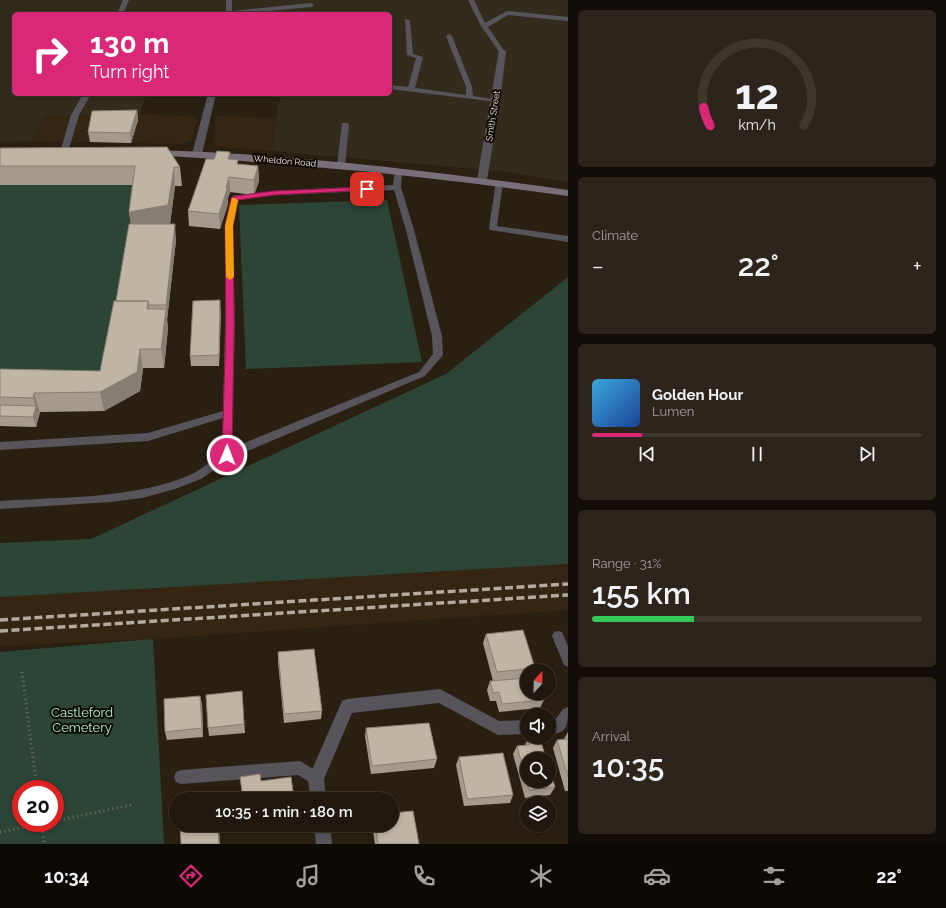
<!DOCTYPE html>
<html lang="en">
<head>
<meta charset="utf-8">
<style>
  :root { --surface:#20180e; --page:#2d251c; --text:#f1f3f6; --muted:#a2a09e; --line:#3d372e; --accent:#db2777 }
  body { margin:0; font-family:Raleway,sans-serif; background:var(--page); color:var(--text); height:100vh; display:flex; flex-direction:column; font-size:15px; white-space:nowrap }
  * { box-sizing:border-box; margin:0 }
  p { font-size:13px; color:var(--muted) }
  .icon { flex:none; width:22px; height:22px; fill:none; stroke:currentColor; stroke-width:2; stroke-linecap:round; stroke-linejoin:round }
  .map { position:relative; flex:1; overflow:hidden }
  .drawer { display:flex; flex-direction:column; gap:10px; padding:10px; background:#120d08; width:378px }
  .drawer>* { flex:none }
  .guide { position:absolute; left:12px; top:12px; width:380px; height:84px; border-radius:6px; box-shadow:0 2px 6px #0003,0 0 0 1px var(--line); background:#db2777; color:#fff; overflow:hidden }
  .needle { width:26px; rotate:22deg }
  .fabs { position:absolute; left:520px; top:664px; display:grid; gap:8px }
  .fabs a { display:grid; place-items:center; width:36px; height:36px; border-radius:50%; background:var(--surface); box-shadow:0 2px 6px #0003,0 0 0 1px var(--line); font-size:20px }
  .speed { position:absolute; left:12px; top:780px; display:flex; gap:8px; font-size:20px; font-weight:700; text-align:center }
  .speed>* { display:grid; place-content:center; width:52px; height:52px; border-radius:50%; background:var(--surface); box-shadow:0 2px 6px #0003,0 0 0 1px var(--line); line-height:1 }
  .speed .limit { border:6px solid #d22; background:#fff; color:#111 }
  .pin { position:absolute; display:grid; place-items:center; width:34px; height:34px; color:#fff; margin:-17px; border-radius:8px; box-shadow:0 2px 6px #0006 }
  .me { position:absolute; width:44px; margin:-22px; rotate:1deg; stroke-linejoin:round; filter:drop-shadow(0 0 3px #0008) }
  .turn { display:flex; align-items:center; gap:14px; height:84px; padding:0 12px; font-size:18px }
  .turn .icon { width:52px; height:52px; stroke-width:2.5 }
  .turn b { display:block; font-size:28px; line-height:34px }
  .big { font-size:30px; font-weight:600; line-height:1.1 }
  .drawer .card { flex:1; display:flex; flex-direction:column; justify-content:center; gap:6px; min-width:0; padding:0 14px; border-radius:6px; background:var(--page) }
  .drawer .dial { align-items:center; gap:0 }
  .dial svg { height:104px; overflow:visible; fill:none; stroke:var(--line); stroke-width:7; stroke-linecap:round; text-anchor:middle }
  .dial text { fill:var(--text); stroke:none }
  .song { display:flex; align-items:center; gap:12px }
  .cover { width:48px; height:48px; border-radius:6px; background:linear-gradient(135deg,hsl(200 70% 55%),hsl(220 70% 35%)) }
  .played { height:4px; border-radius:2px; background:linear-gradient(90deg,var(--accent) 15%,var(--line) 15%) }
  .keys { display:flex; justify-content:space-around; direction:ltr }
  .heat { display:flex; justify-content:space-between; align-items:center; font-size:22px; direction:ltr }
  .charge { height:6px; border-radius:3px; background:linear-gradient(90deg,#34c759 31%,var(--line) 0) }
  .trip { position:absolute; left:169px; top:792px; width:230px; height:40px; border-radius:20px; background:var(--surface); box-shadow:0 2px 6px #0003,0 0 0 1px var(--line); font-weight:600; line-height:40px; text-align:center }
  .dock { display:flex; height:64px; justify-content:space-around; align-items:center; background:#0d0a06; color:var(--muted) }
  .dock .icon { width:28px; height:28px }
  .dock .selected { color:var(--accent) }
  .dock b { font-size:18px; color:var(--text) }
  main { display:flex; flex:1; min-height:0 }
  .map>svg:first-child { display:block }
  .built { fill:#352613 }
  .industrial { fill:#332c1c }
  .green { fill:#2c4536; fill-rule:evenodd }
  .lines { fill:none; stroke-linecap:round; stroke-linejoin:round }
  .path { stroke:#786f63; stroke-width:3; stroke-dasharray:1 3.5; stroke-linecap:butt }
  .lane { fill:#58545b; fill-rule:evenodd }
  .street { fill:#58545b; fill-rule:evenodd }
  .secondary { fill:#77707b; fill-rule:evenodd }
  .rail { stroke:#b3aba1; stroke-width:3.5; stroke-dasharray:8 3.5; stroke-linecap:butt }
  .wall { fill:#a59b8c }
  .shaded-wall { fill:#867e72 }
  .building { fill:#c0b4a3; stroke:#867e72 }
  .route { fill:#db2777; stroke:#8e194d }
  .slow { fill:#f59e0b }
  .labels { text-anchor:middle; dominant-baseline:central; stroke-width:4; stroke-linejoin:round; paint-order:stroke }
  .far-street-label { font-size:9px; fill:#f6efe6; stroke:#0f0a05 }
  .near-park-label { font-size:13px; fill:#adf5cb; stroke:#0f0a05 }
</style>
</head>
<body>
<main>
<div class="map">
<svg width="568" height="844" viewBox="0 0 568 844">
  <rect width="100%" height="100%" fill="#2a2012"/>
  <path class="built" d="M140,114L197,117L192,140L183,144L32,141L45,117L75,115Z
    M216,116L276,118L272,151L213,146Z
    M568,564V610L153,639L0,646V580Z"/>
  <path class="industrial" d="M0,0H568V182L499,171L272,151L276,118L281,94H390V14H14V94H146L140,114L75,115L45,117L32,141L0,142Z"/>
  <path class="green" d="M169,166L182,186H175L167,239L176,240L167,320H151L150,328H168L164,368H143L140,391L104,411L40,412L36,427L0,426V167Z
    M387,200L422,362L246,369L239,205Z
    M568,277V564L0,597V543L91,539L446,374Z
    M153,639L164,844H0V652ZM21,789H55V823H21Z"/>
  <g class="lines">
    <path class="path" d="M22,672L37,789
      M55,821L131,805
      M42,823L44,844
      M0,832L46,823"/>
    <path class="lane" d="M123,0H129L123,14H117Z
      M226,0H232V11L311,3L314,5L311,7L238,14H127L130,12L226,11Z
      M468,0H474L485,23L507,11L568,17V21L508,15L488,27L505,52L502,54L500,53L481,26Z
      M405,19L410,20L413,54L423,57L415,88L466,95V87L446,36L449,34L452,36L472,87L473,96L498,100V102L390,89V85L408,87L416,58L407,55Z
      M83,94H91L79,115L68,152L67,154H61L60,152L71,115Z
      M342,123H348L349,125L345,166L341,168L337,166Z
      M395,170H401L402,172L401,187L414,230L442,336L443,355L425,376L231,458L201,479L175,489L142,498L111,502L0,509V501C60,497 137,499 192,474C202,469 212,460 222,453L223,418L148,441L0,450V442L148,433L223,411L225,325V226L232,196L274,191L393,185ZM394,190L406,230L432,336L433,354L419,372L232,448L235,325L233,226L239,200L274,195Z
      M496,181H502L503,183L497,226L568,236V242L490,230L489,228Z
      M558,631L562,632L568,646V667L564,665L552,636L554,632Z
      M300,761L321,774L323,779L321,784L316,786L298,775L181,784L176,782L174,777L176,772L181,770Z"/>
    <path class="street" d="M499,50H505L506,52L500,101L487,180L482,183L477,180Z
      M208,94H216L202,154L197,157L192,154Z
      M440,689L499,721L527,720V734L498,735L439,703L352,713L324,779L326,799H310L308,779L342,701L347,699Z
      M568,707C568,725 568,734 549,734V720H555L563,709Z
      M314,825H330L332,844H316Z"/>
    <path class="secondary" d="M155,150C292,154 432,171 568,190V196L470,183L372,172L231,160L152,155L150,153L152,151Z"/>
    <path class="rail" d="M0,620L568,584
      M0,631L568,595"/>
  </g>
  <path class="wall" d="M146,94H203L202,97Z
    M137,110L138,120L131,143L90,142L88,132Z
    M0,148L180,167L182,186H175L170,224L176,240L167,320L168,328L164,368H143L140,391L104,411L40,412L36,427L0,426V369L100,371L116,301L131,224L129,212L133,185H0Z
    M214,159L238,160V164L258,166L259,181L254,195L230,192L228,198V204L220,229L189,226L188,211Z
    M221,311L219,366H191L190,356Z
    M486,634L535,668L534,671H527V693L544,700L540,708L499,712L496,701H490L487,690L490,681H493L483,643Z
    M278,652L322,711L321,719L284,723L278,662Z
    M242,691L245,733L209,736L208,728Z
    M200,696L202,704L203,737L167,740L165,732Z
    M366,728L437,759L434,768L371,774L365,736Z
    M568,732V791H565L553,748L557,740L564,739Z
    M528,739L555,787L550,795L525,798L513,754L517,746L525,745Z
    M459,757L513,795L510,803L464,806L456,765Z
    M240,777L261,781L294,799H243Z
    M262,825H297V826L263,831Z
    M372,825H392L419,844H375Z"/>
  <path class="shaded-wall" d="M137,110L138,120L131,143L130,133Z
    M230,152L231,167L228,159Z
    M258,166L259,181L254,195V180Z
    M174,167L175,186L170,224L132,231L129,212Z
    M229,177L230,192L228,198V204L220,229L219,214L226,188Z
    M175,224L176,240L167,320L166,305Z
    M220,300L221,311L219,366V355Z
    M148,301L151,320L147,309Z
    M166,309L168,328L164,368L161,349Z
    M140,349L143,368L140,391L104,411L100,392Z
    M34,393L40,412L39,416L33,398Z
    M36,406L39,416L36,427L33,417Z
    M200,696L202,704L203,737L202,728Z
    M218,825H219L220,844H219Z"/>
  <path class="building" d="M137,110L130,133L88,132L92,111Z
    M167,147L180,167H174L168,205L129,212L135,166H0V148Z
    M217,151L230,152L228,159L238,160L237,164L258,166L254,180L229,177L226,188L227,189L219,214L188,211L206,159H214Z
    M129,224H175L166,305H149L148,301H116Z
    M220,300L219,355L190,356L193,301Z
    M114,301H148L147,309H166L161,349H140L137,372L100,392L34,393L33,398L0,397V369L100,371Z
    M0,405L36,406L33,417L0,416Z
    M523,630L535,668L497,672L486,634Z
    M314,649L322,711L284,714L278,652Z
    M527,678V693H542L544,700L502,704L499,692L493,693L490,681Z
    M242,691L244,724L208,728L206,695Z
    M200,696L202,728L165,732L164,699Z
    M429,723L437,759L372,766L366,728Z
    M540,738L546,759H527V781H549V768L555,787L529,790L517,746L529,745L528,739Z
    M568,739V777L557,740Z
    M503,753L513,795L467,799L459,757Z
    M260,774L261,781L291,777L294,799H260L259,796L243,798L240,777Z
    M413,811L419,844H378L375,825H392V813Z
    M180,825H218L219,844H181Z"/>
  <path class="route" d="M367,187L370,189L369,190L274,195L238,200L233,226L234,325L232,455L227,459L224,458L222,455L226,325L225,226L231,198L235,196L274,191Z"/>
  <path class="slow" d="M232,198H235L238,200L233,226L234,277L230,280L226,277L225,226Z"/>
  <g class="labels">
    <g class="far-street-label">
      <text transform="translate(493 116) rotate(-81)">Smith Street</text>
      <text transform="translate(285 161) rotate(5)">Wheldon Road</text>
    </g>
    <g class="near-park-label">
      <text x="82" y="712">Castleford<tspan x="82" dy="15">Cemetery</tspan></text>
    </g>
  </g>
</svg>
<div class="fabs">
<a><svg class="needle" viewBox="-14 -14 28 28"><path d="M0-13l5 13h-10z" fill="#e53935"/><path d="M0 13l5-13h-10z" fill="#a2a09e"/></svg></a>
<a><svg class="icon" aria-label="sound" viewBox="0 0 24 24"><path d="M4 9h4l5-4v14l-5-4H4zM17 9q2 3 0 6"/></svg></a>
<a><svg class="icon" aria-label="search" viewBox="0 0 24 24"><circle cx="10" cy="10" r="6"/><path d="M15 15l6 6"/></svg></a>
<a><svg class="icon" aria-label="layers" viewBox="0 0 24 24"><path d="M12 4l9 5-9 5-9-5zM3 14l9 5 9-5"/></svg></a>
</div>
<div class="speed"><div class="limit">20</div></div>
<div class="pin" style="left:367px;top:189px;background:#d93025"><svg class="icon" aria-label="arrive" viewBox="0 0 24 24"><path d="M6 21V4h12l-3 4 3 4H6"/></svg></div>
<svg class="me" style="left:227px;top:455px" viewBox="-20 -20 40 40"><circle r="17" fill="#db2777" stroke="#fff" stroke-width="3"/><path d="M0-11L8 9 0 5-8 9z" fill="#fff"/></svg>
<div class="trip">10:35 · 1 min · 180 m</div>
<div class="guide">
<div class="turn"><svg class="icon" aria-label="right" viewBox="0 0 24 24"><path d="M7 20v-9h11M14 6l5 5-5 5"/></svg><div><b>130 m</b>Turn right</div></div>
</div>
</div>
<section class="drawer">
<div class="card dial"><svg viewBox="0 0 100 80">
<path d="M14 69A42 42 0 1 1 86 69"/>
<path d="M14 69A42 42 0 0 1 9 55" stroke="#db2777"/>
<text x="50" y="56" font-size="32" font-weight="700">12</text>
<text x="50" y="72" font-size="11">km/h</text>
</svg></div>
<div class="card"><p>Climate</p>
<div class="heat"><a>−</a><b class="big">22°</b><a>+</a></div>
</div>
<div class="card">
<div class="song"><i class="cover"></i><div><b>Golden Hour</b><p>Lumen</p></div></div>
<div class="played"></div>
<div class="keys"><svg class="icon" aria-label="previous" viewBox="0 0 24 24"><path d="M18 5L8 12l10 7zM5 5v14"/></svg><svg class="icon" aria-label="pause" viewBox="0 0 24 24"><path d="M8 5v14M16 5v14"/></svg><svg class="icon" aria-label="next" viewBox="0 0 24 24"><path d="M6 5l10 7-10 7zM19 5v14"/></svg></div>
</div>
<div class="card"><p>Range · 31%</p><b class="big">155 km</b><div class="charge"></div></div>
<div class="card"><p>Arrival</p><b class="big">10:35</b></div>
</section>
</main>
<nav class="dock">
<b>10:34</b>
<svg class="icon selected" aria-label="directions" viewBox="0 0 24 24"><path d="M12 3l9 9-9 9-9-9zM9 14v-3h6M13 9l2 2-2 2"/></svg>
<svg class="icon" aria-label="music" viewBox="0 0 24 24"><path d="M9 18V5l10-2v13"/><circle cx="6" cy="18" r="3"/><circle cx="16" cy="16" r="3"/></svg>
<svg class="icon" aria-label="phone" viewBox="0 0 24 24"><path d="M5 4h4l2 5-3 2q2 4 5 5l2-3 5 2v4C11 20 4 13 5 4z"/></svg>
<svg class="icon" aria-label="climate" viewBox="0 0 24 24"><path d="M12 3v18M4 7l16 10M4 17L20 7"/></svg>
<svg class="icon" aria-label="car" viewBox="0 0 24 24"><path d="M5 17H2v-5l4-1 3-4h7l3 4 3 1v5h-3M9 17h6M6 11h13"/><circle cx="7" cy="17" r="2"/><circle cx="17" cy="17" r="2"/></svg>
<svg class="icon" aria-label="filters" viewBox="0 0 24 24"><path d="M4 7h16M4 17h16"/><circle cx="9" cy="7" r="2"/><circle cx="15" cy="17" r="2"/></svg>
<b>22°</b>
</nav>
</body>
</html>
